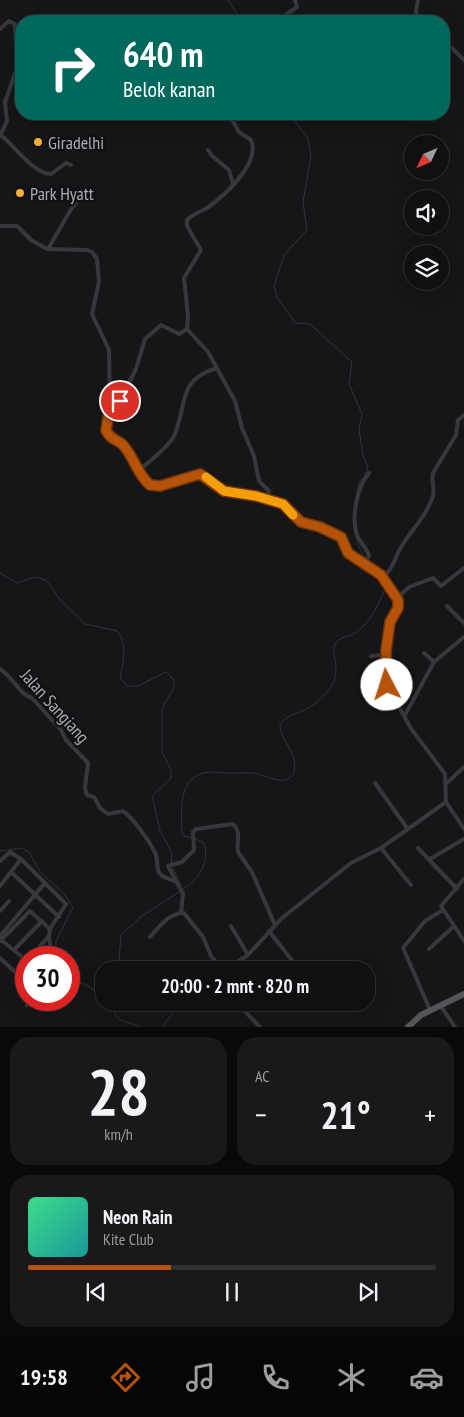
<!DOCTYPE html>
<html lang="id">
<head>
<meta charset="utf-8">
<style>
  :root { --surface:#101012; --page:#19191b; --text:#f1f3f6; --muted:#9c9d9f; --line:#303032; --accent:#b45309 }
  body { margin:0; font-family:"PT Sans Narrow",sans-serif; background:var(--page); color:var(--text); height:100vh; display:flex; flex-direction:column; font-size:19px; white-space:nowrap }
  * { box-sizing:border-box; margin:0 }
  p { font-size:16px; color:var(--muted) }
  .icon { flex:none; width:28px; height:28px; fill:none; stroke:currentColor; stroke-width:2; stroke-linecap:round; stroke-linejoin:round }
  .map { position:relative; height:1027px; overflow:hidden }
  .side { display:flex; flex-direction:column; gap:10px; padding:10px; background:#09090a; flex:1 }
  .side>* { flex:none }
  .guide { position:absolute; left:15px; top:15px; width:435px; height:105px; border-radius:20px; box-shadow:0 5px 20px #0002,0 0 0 1px var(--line); background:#00695c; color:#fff; overflow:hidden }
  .needle { width:32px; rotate:226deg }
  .buttons { position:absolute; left:404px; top:135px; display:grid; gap:10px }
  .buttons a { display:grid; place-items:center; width:45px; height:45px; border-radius:50%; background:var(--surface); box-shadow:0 5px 20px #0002,0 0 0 1px var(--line); font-size:25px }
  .speed { position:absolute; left:15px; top:946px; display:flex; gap:10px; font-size:25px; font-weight:700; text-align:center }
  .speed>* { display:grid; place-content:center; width:65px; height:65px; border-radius:50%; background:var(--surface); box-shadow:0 5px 20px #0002,0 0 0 1px var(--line); line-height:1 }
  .speed .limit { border:8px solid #d22; background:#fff; color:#111 }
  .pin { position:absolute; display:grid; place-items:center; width:42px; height:42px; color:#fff; margin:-21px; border:2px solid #fff; border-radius:50%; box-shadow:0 1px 5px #0007 }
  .me { position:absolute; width:55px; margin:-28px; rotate:355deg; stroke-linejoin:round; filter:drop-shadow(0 0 4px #0008) }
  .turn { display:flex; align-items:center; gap:18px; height:105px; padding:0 25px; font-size:22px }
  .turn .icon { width:65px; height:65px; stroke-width:2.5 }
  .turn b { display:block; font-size:35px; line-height:42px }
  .big { font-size:38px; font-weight:700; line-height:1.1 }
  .side .card { flex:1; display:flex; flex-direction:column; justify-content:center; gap:8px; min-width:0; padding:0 18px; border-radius:20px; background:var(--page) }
  .side .dial { align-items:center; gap:0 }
  .dial b { font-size:65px; line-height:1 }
  .song { display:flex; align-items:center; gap:15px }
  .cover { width:60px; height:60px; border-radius:8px; background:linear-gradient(135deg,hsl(150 70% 55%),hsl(180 70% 35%)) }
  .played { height:5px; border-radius:2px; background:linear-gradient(90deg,var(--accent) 35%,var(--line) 35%) }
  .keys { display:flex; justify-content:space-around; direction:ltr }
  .heat { display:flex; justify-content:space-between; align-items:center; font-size:28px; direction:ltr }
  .side .tiles { flex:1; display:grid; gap:10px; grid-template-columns:1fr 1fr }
  .card:last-child { grid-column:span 2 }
  .trip { position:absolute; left:95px; top:961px; width:280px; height:50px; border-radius:20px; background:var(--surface); box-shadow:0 5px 20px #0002,0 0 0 1px var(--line); font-weight:700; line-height:50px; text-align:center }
  .dock { display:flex; height:80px; justify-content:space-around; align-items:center; background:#060607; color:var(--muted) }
  .dock .icon { width:35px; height:35px }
  .dock .selected { color:var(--accent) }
  .dock b { font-size:22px; color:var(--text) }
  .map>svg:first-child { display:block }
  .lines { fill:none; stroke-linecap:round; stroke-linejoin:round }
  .stream { stroke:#2c353c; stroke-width:1 }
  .street { stroke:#37383d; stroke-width:4 }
  .primary { stroke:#53555c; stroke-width:6 }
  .route-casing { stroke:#753606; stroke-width:12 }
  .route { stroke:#b45309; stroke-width:9 }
  .slow { stroke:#f59e0b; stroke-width:9 }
  .poi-dot { fill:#f2b134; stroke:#111113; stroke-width:2 }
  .labels { text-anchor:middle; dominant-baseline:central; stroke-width:5; stroke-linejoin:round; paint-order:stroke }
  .poi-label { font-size:18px; fill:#a8adb8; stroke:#111113; text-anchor:start }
  .street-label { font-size:18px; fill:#a8adb8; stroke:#111113 }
</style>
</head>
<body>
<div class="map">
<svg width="464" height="1027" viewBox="0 0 464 1027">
  <rect width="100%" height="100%" fill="#161618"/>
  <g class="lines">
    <path class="stream" d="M228,0L242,21
      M289,114L308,138L311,156L303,202L307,230L284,255L274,286L277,297L295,323L310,324L352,362L349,384L362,414L359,429L363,456L368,467L365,476L359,482L357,492
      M353,523C354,532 360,555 367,560C375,566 383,568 389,577L388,582
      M0,573L17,583L35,577L46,580L62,602L85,624L117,631C128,643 123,663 120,678L127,686H138L166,672L174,680V688L164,704L162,713V752L171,770V778L152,796L160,831L172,853L171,863
      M192,838L184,836L182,833C181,813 178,780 203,773C211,771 219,773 226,773C238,774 250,771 261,775C272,778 284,785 293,775C301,755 280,742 280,724C288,714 301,713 310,707C316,703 323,697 328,691C344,673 330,653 335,644C341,635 351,637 358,631C371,622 381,600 386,586
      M0,851L22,848L29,852L40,872L64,894L73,907L56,941V958
      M172,866L182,889
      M183,889C199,879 210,862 204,843L196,839
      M125,970L119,960L121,935L142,916L179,892
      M69,978L88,986L104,996
      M109,1002C121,1027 117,1017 140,1027
      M162,1027L181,1002"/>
    <path class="street" d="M418,0L416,11L418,21
      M277,21L297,7L295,0
      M0,29L9,21L15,24L17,68L5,102L7,121L0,136
      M444,46L452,48L464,60
      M1,135C14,146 34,174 51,174L66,163L71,165
      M208,150L212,156L229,170L233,184
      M0,226H17L31,240L47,249L87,250L92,252L97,259L99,281L92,314L109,350L110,405L106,430L112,439L124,447L146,482C160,494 185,476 200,474L224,491L256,495L283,504L301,522L320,527L341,537L348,553L381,575L398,600V608L390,622L386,651L387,685L410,727L445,774L446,802L464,829
      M48,249L70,211L84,192
      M187,329L208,352L235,401L242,428L254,456L259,481L269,491L267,498
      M109,412L120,401L136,369L145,339L161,325L179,334L187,329L188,316L184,278L201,250L187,226V220C193,214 200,212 207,208C224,196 261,163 251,140L239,132L229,114
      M138,471C147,464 170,445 174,436C188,405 176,380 217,368
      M363,564L369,556C367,548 360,543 357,535C351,517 357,487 369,473
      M382,578C394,568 393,561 400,549C411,530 426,517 433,496C435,487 431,481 433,473L456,435L458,420L464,415
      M397,598L409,587L433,578L441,586L464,568
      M447,606L464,623
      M424,653L434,662
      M371,656L385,655
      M0,669C13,677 19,694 32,698L61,730L66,740L88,763L85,788L87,795L94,797L100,808L108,814L123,811C132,817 152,844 156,855C158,861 156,869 160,874C164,878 170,879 174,881
      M381,710L397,703
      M405,715L434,662L464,637
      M375,783L407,828
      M447,783L464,767
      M381,848L411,885
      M418,848L457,889
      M430,859L464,839
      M0,861L10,852L21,859L66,904L50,929L49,936L29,958
      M11,872L59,917
      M464,879L441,906L464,941
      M0,886L21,859
      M0,911L9,901
      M181,913L183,894L168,866L182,862L194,850L193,832L196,829L233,824C242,832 236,842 238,852L252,872L275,925
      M231,926L248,955
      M269,931L298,968
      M0,936L45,883
      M49,936L52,958
      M150,937C159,927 170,912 184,913L203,937L211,956L223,970
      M0,939L26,960
      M0,941L30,911L50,929
      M429,949L453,927
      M14,950L42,921
      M0,958L26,982
      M224,970L248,955L282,918L351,863L381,848L446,802
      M236,1002L260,1027
      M27,1005L33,1000
      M440,1005L455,1027
      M430,1010L403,948L425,921L443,910"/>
    <path class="primary" d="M408,1027L421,1015L464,994"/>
  </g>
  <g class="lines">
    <g class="route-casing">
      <path id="route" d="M120,401L109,412L106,430C110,440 117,439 123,445C134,457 137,474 150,485L160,486L200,474L224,491L256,496L283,504L301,522L320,527L341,537L348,553L381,575L398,600V608L390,622L386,651L387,685"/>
    </g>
    <use href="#route" class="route"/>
    <path class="slow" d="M206,477L224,491L256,496L283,504L293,515"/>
  </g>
  <g class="poi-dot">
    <circle cx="38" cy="142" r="5"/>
    <circle cx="20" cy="193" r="5"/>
  </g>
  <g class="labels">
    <g class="poi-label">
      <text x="48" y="142">Giradelhi</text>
      <text x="30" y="193">Park Hyatt</text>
    </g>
    <g class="street-label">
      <text transform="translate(55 706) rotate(48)">Jalan Sangiang</text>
    </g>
  </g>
</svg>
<div class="buttons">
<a><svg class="needle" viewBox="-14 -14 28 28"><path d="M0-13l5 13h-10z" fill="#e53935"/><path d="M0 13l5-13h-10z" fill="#9c9d9f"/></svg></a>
<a><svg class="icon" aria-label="sound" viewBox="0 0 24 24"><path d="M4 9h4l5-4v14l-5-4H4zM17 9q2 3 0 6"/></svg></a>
<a><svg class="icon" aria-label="layers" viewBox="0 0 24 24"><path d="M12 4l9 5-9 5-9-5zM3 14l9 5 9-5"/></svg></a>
</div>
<div class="speed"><div class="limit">30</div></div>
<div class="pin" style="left:120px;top:401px;background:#d93025"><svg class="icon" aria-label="arrive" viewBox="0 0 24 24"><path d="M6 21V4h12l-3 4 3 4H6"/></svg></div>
<svg class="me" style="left:387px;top:685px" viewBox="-20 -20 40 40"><circle r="19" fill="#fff"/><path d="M0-13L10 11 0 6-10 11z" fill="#b45309"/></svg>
<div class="trip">20:00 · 2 mnt · 820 m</div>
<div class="guide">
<div class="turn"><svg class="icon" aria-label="right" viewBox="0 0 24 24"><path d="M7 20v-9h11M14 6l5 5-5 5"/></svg><div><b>640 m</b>Belok kanan</div></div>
</div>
</div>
<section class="side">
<div class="tiles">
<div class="card dial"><b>28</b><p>km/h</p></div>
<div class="card"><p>AC</p>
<div class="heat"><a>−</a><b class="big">21°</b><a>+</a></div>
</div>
<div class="card">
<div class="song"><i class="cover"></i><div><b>Neon Rain</b><p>Kite Club</p></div></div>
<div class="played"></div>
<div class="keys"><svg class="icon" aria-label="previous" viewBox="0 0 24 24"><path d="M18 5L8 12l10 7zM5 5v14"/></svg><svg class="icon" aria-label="pause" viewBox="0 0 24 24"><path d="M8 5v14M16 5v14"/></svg><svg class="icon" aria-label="next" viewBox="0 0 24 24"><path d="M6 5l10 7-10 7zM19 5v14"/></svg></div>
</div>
</div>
</section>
<nav class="dock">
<b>19:58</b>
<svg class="icon selected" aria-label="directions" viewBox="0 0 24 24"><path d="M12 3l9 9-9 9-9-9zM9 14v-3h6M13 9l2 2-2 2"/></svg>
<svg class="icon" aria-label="music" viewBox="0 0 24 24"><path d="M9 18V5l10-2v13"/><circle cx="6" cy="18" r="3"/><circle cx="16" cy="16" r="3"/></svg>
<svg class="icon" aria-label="phone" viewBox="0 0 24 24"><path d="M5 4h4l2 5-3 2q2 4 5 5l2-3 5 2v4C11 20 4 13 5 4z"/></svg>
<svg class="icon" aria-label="climate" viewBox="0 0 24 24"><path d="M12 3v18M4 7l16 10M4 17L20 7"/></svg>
<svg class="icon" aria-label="car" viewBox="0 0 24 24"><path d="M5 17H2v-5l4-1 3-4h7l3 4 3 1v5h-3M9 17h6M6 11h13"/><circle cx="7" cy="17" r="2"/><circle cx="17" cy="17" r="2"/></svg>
</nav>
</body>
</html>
